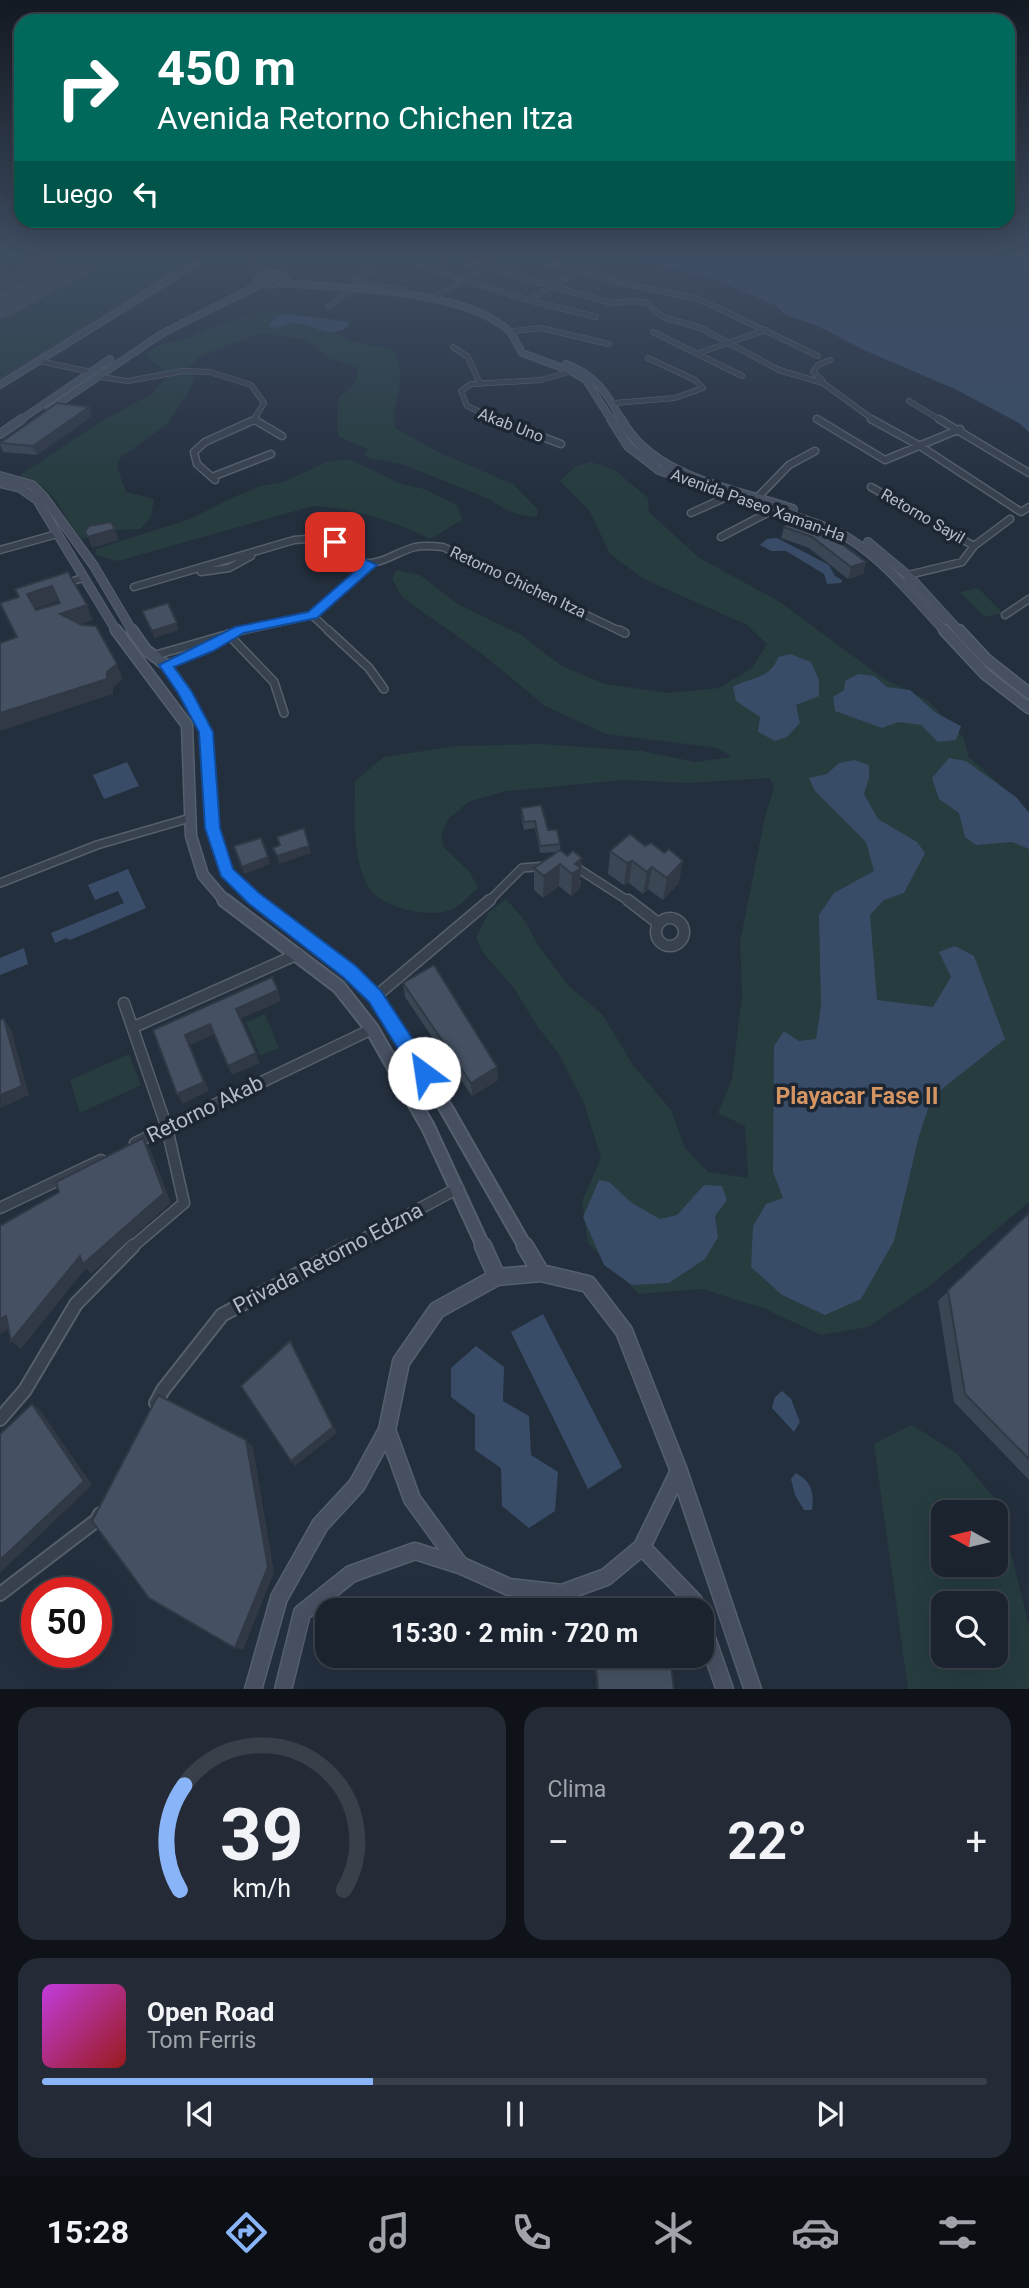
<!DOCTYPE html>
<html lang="es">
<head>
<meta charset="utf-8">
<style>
  :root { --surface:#1b232e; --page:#242b36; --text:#f1f3f6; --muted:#a0a4aa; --line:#39404a; --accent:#8ab4f8 }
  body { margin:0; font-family:Roboto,sans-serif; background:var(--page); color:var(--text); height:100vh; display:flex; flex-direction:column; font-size:26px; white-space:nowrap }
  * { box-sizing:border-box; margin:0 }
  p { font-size:23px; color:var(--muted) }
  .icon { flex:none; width:38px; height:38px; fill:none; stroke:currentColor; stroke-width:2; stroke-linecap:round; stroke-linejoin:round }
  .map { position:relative; height:1689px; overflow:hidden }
  .panel { display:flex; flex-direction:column; gap:18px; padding:18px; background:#0f1319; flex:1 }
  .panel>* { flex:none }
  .banner { position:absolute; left:14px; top:14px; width:1001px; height:214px; border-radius:21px; box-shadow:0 7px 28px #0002,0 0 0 2px var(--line); background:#00695c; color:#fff; overflow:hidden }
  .needle { width:46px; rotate:278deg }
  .fabs { position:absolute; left:931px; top:1500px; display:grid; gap:14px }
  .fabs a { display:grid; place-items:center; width:77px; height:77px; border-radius:14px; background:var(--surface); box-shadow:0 7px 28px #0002,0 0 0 2px var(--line); font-size:35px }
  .speed { position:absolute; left:21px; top:1577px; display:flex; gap:14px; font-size:35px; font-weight:700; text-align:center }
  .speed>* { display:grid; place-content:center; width:91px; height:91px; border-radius:50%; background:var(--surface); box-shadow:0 7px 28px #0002,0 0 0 2px var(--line); line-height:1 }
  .speed .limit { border:10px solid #d22; background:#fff; color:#111 }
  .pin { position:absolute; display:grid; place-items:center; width:60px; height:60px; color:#fff; margin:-30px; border-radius:14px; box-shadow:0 4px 10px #0006 }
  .me { position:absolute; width:77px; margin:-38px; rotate:329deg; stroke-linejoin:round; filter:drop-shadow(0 0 5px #0008) }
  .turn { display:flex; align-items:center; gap:24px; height:147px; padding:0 28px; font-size:32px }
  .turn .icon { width:91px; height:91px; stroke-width:2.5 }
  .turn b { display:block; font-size:49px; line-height:60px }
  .then { display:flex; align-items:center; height:66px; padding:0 28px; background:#0003; gap:14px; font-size:26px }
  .big { font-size:52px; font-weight:700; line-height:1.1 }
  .panel .tile { flex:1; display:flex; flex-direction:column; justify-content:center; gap:10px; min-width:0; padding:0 24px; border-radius:21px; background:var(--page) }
  .panel .dial { align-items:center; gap:0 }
  .dial svg { height:182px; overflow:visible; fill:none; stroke:var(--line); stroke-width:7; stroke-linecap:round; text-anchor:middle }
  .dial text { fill:var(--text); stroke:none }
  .song { display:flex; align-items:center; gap:21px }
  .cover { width:84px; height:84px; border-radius:10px; background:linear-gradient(135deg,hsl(290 70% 55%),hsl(0 70% 35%)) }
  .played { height:7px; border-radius:4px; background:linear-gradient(90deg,var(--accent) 35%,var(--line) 35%) }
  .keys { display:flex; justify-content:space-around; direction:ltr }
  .heat { display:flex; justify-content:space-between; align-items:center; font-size:38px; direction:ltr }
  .panel .tiles { flex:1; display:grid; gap:18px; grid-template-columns:1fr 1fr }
  .tile:last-child { grid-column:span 2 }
  .trip { position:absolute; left:315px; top:1598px; width:399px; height:70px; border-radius:21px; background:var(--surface); box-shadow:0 7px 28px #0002,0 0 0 2px var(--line); font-weight:700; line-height:70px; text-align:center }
  .tab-bar { display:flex; height:112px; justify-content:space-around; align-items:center; background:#0b0e12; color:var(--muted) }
  .tab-bar .icon { width:49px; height:49px }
  .tab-bar .selected { color:var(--accent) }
  .tab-bar b { font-size:32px; color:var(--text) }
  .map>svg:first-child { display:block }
  .airport { fill:#323c4b }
  .green { fill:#263c3f; fill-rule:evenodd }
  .water { fill:#394c67 }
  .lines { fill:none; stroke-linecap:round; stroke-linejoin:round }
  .runway { fill:#3f4a5a; fill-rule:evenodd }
  .street-far4-casing { stroke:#565f6c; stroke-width:6 }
  .street-far3-casing { stroke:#565f6c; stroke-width:9 }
  .street-far2-casing { stroke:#565f6c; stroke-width:10 }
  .street-far1-casing { stroke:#565f6c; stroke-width:13 }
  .street-casing { stroke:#565f6c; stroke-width:16 }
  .secondary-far4-casing { stroke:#565f6c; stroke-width:8 }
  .secondary-far3-casing { stroke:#565f6c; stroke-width:10 }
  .secondary-far2-casing { stroke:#565f6c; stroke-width:13 }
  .secondary-far1-casing { stroke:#565f6c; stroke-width:16 }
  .secondary-casing { stroke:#565f6c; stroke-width:19 }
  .street-far4 { stroke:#38414e; stroke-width:4.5 }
  .street-far3 { stroke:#38414e; stroke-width:6 }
  .street-far2 { stroke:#38414e; stroke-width:7 }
  .street-far1 { stroke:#38414e; stroke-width:10 }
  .street { stroke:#38414e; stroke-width:12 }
  .secondary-far4 { stroke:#465061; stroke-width:6 }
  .secondary-far3 { stroke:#465061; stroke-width:8 }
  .secondary-far2 { stroke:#465061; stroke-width:10 }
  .secondary-far1 { stroke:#465061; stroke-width:12 }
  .secondary { stroke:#465061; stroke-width:16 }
  .wall { fill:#3b4654 }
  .shaded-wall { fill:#303945 }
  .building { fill:#455162; stroke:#303945; stroke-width:2; fill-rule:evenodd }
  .route { fill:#1a73e8; stroke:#114b97; stroke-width:2 }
  .labels { text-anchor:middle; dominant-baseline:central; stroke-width:7; stroke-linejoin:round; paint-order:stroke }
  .far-street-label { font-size:16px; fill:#b4bcc9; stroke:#1d2633 }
  .near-street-label { font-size:21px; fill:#b4bcc9; stroke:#1d2633 }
  .near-neighbourhood-label { font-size:23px; font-weight:bold; fill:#d59563; stroke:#1d2633 }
</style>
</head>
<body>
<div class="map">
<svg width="1029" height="1690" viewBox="0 0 1029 1690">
  <rect width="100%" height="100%" fill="#242f3e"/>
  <path class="airport" d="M56,255H194L197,257L0,380V286Z"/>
  <path class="green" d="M113,255C138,260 159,271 182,255L194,258L0,377V320Z
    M267,310L352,321L347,327L334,332L351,341L393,349C411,377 390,399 395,428L440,453L513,484L538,510L537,517C519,516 505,511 491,500L405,465L369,458L363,454L368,449L339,437C335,428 339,409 338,398C348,389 360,383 357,368L326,357L317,347L302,339L267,334L254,335L213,351L197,358L189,368L164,371L145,354C160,342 175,343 192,336C217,326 241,316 267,310Z
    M192,372L194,378L188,393L167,424L120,458L117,467L126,492L154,499L151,517L140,529L114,530L82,539C55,508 63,493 19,476L100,422L150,395L167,377Z
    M348,459L402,484L424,489L458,506L462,520L430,539C394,521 354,508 313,506L118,561L95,555L96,549L193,518L229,499L260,486L283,482L327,462Z
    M591,462L615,470L648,498L649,512L698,557L780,602L884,679L927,700L964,738L968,756L1029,811V1202L932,1284L868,1327L821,1335L763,1308L702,1289L639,1294L588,1243L582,1201L601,1158L584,1103L558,1053L538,1027L513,987L484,954L476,938L488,913L506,899L525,921L539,947L569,986L602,1014L633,1065L671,1110L685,1148L708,1172L748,1178L745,1126L718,1113L732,1079L742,995L740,942L764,821L774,787L770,778L689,783L624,780L507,791L470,801L449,818L441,834L444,848L469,871L478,888C470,894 462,904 453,909C430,920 376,907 366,883C352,851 355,815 355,781L384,757L456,746L541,744L642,751L695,762L732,757L718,748L606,734L545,706L481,653L402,597L392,579L396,570L420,575L458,604L521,635L562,666L605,684L669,693L719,688L752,668L767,644L747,625L644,579L610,554L590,512L560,481L575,467Z
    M978,588L1003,613L985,617L960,592Z
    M265,1014L279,1048L260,1056L246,1022Z
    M129,1054L141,1085L80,1113L70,1080Z
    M912,1425L956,1453L999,1503L1029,1627V1689H908L874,1444ZM943,1512H996V1564H943ZM943,1603H996V1656H943Z"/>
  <path class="water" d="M625,255H1029V432L1019,423L957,390L864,350L818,326L784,314L777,306L716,280Z
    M287,314L348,322L349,326C325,341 316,323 295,323C284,322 278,331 268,326L276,317Z
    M777,538L829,565L835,576L842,580L841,583L827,584L824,574L786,551H771L760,545L767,539Z
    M790,654L811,662L819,680V696L796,705L800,723L787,737L775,741L758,732L760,717L736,701L733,687C751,677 771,679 778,657Z
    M858,674L874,676L887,687L910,690L936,713L961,726L956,740L938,742L921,725L898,722L882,728L835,711L833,697L844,690L845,681Z
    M949,758L966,761L1016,797L1029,813V849L1012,842L976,845L965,837L959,813L939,799L932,778Z
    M854,760L869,765V778L864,794L878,819L917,842L925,853L904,893L884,900L870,915L877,1000L933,1007L951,977L939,952L955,946L974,956L1005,1039L932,1097L919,1136L894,1241L861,1299L825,1315L782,1295L751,1267L753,1226L766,1204L783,1198L773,1172L774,1046L784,1031L799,1041L816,1039L821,1006L819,915L834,893L874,871L866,842L815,791L809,778L827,774L839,763Z
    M127,762L139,786L104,799L93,775Z
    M128,869L146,908L70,940L66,938L55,943L51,933L124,903L118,891L95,900L88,885Z
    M24,948L28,964L0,975V958Z
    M599,1180L609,1182L632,1203L660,1219L677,1215L704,1185L722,1186L727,1200L715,1216L718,1237L705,1259L669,1283L632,1285L604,1265L583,1217Z
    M543,1314L622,1467L588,1489L511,1332Z
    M476,1346L504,1367L503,1401L529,1416L531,1455L558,1472L555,1511L529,1528L502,1506L501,1468L475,1450V1415L451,1397V1368Z
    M782,1391L791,1399L800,1422L794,1432L772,1408L775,1397Z
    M796,1473C812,1483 814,1491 812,1510H804L795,1495L791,1479Z"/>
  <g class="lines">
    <path class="runway" d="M71,255H111L106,262L12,315L0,319V294Z"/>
    <g class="street-far4-casing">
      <path id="street-far4" d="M247,255L265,275
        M444,255L611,303L634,301L647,303L663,317L701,328L779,370L823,383L875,421
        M520,255L623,283L699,299L818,356
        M199,261L208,255
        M421,266L528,300L596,317
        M372,272L354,281L404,290
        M0,284L53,255
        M432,298L507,255
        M528,300L579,271
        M328,307L355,286
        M514,331L541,328L609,344
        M653,332L742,376
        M453,347L468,357L480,384
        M699,353L766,330
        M39,361L91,372
        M101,377L128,381L183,371L210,372L251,385L264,403L253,421
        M822,380L813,372L818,365L830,360
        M909,401L942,421
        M614,403L675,398L703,388L695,380L648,358
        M817,419L820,421
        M500,421L467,406L461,391L471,384L541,380L571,371"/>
    </g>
    <g class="street-far3-casing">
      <path id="street-far3" d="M496,419L561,444
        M817,419L885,460L960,429
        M871,419L920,446L1021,512L1029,507
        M939,419L1029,473
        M255,420L282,436
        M212,477L271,454
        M215,480L197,464L194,452L205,442L256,419
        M871,487L974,546
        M759,496L789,465L815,451
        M691,513L731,495
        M721,537L773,510
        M0,550L57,534
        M201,572L229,568L251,556
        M908,575L962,562L974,546L1010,519
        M63,584L83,578
        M134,587L294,540L318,538L351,547L362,563C382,565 396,552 415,547C424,545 434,546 443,547L622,632
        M312,615L330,632
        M1005,615L1029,599
        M235,632L312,615L371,565"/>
    </g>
    <g class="street-far2-casing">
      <path id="street-far2" d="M328,630L369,668L384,689
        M619,630L625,633
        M228,634L274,682L284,713
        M156,655L243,630
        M166,665L209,648L228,634
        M574,866L630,902
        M0,883L97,845L190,818
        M488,902L522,868L547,866"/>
    </g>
    <g class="street-far1-casing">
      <path id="street-far1" d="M628,900L658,923
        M656 932a14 14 0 1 1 28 0a14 14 0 1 1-28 0Z
        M375,997L490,900
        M124,1003L167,1128L184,1203L131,1248
        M134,1027L298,954
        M135,1143L372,1029
        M0,1208L101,1160
        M347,1248L458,1188"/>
    </g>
    <g class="street-casing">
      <path id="street" d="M156,1403L163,1390L222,1315L350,1246
        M0,1419L25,1390L76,1304L133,1246
        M0,1594L97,1520L100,1514"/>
    </g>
    <g class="secondary-far4-casing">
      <path id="secondary-far4" d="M269,274H281L286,280L271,285L257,281L261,276Z
        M282,283C342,288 463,289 508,330C514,336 518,346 522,353L571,371L586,380L612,421
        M566,364C596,375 607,393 622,421
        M0,385L199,261
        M49,410L163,333L261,284
        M19,421L110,359"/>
    </g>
    <g class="secondary-far3-casing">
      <path id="secondary-far3" d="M611,419L628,446L659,470L834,530C880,553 911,595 946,632
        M621,419C652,478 735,489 793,509
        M0,434L22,419
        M0,476L32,485L44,497L94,566L133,632
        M0,483L20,488L37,500L117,632
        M868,542L910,577L960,632"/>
    </g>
    <g class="secondary-far2-casing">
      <path id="secondary-far2" d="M116,630L187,725L191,836L203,875L226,902
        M132,630L146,650L166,665L185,692L206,732L212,828L226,872L258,902
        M944,630L985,674L1029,708
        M959,630L986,659L1029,693"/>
    </g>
    <g class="secondary-far1-casing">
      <path id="secondary-far1" d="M224,900L339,987L372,1029L428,1127L484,1248
        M256,900L349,972L375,997L447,1110L526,1248"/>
    </g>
    <g class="secondary-casing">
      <path id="secondary" d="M483,1246L497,1277
        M525,1246L541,1273
        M541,1273L588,1284L624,1331L679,1471L642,1547L606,1577L562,1593L509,1587L460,1565L412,1499L387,1430L401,1362L437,1310L497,1277Z
        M679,1471L753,1690
        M642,1547L694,1601L697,1610
        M702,1624L725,1690
        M253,1690L279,1598L320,1525L357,1485L387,1430
        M283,1690L302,1613L351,1574L415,1551L459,1565"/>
    </g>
    <use href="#street-far4" class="street-far4"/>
    <use href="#street-far3" class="street-far3"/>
    <use href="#street-far2" class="street-far2"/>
    <use href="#street-far1" class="street-far1"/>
    <use href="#street" class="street"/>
    <use href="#secondary-far4" class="secondary-far4"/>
    <use href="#secondary-far3" class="secondary-far3"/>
    <use href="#secondary-far2" class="secondary-far2"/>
    <use href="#secondary-far1" class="secondary-far1"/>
    <use href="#secondary" class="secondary"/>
  </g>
  <path class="wall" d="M92,416L37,455L3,452L0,444V443Z
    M784,527L842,544L866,562L863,574L848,579L809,548L781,538Z
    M521,808L548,830L560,844V850L581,881L579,890L571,896L559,886L543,898L534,890V868L558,852L540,853L535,828L524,830L521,815Z
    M630,834L679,883L663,900L648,889L643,894L629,883L624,885L608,874L610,851Z
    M403,983L497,1067L498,1080L472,1096L405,997Z
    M1029,1213V1480L954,1402L938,1301Z
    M595,1657L674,1690H597L594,1659Z"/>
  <path class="shaded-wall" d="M1,266L4,276L0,279V267Z
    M89,407L92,416L37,455L33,446Z
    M115,529L119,540L92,548L88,537Z
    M866,562L863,574L848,579L851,567Z
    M52,586L58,601L34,609L27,594Z
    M87,605L93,620L66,629L60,614Z
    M177,623L179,630L154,638L152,631Z
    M117,664L123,679L113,687V694L0,731V713L107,672Z
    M309,846L311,853L279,864L277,856Z
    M268,857L270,864L244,874L242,867Z
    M582,858L579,890L571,896L572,874L575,864Z
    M632,861L629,883L624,885L627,863Z
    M683,861L679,883L663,900L667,878Z
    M560,864L559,886L543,898L544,876Z
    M652,867L648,889L643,894L647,872Z
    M278,990L281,1001L240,1019L236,1009Z
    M4,1019L11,1029L29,1095L0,1108Z
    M210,1024L215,1034L190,1045L209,1091L183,1104L177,1094L185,1035Z
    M256,1053L260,1063L232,1075L228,1066Z
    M497,1067L498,1080L472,1096L471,1083Z
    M143,1138L150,1149L171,1203L91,1274L86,1268L21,1349L11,1341Z
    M6,1316L17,1324L0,1334V1319Z
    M294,1348L337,1433L295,1466L291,1461Z
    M32,1404L40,1410L92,1485L0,1573V1560Z
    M246,1440L253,1447L274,1572L243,1650L235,1648Z"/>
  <path class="building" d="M57,403L89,407L33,446L0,443Z
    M791,519L829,531L839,538L842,544L866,562L851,567L812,537L784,527Z
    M111,522L115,529L88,537L85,532L89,526Z
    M68,572L87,605L60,614L82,625L96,626L117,664L107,672V679L0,713V643L17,637L0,603L19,597L15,589ZM52,586L60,603L36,610L27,594Z
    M168,603L177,623L152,631L142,611Z
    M541,805L548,830H557L560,844L540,846L535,821L524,822L521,808Z
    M304,828L309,846L277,856L273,848L280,845L277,837Z
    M630,834L645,846L651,843L664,853L669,849L683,861L667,878L652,867L647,872L632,861L627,863L610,851Z
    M261,838L268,857L242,867L234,846Z
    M560,850L567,856L573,851L582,858L575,864L581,868L572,874L560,864L544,876L534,868Z
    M434,965L497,1067L471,1083L403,983Z
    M272,977L278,990L236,1009L256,1053L228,1066L210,1024L185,1035L204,1082L177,1094L153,1030Z
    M4,1019L22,1086L0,1095V1020Z
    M143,1138L164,1193L83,1264L80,1256L11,1341L6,1316L0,1319V1226L59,1192L56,1182Z
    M1029,1213V1459L965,1394L948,1290Z
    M290,1341L333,1427L291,1461L241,1386Z
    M158,1395L246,1440L268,1567L235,1648L149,1598L92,1521Z
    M32,1404L84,1481L0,1560V1434Z
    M631,1656H670L674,1690H598L595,1657Z"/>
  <linearGradient id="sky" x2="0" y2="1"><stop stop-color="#141a22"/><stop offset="0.52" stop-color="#3f4d63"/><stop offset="1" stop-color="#3f4d63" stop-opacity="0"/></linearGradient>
  <rect width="1029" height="492" fill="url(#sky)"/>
  <path class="route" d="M335,539L356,545L366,560L377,565L317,618L244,633L213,651L174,667L192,692L213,732L220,828L233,869L259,893L356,966L381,991L431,1067L434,1073L431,1079L424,1082L417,1079L369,1002L343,977L248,903L221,876L205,828L199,732L178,693L159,665L235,627L308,612L361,566L347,550L331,545V540Z"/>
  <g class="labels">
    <g class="far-street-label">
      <text transform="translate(511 425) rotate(21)">Akab Uno</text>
      <text transform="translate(758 505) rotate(20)">Avenida Paseo Xaman-Ha</text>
      <text transform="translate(923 516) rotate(30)">Retorno Sayil</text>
      <text transform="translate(518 582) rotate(25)">Retorno Chichen Itza</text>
    </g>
    <g class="near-street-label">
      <text transform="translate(205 1109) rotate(-26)">Retorno Akab</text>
      <text transform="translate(328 1258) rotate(-28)">Privada Retorno Edzna</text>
    </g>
    <g class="near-neighbourhood-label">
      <text x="857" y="1096">Playacar Fase II</text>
    </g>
  </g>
</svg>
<div class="fabs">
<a><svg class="needle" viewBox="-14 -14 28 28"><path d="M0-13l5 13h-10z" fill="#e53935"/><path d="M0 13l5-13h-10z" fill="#a0a4aa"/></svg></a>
<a><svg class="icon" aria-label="search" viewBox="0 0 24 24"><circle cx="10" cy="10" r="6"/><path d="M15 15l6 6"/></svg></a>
</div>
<div class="speed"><div class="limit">50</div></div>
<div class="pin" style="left:335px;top:542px;background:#d93025"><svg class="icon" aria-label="arrive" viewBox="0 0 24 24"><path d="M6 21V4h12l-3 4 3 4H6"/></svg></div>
<svg class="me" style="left:424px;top:1073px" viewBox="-20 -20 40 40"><circle r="19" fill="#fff"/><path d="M0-13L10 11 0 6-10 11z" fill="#1a73e8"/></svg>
<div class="trip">15:30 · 2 min · 720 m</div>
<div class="banner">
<div class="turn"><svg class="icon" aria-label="right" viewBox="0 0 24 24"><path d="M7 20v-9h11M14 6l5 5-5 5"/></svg><div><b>450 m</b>Avenida Retorno Chichen Itza</div></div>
<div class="then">Luego<svg class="icon" aria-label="left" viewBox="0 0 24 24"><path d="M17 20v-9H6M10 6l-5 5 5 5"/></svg></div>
</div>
</div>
<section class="panel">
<div class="tiles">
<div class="tile dial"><svg viewBox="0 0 100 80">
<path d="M14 69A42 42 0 1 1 86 69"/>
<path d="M14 69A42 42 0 0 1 16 23" stroke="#8ab4f8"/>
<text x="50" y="56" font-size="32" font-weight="700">39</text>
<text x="50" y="72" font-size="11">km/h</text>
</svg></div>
<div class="tile"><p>Clima</p>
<div class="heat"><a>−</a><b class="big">22°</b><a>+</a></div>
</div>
<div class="tile">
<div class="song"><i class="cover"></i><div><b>Open Road</b><p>Tom Ferris</p></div></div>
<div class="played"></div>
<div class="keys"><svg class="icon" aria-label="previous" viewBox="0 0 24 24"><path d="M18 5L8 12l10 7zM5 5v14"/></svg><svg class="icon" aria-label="pause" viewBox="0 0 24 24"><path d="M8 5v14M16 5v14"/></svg><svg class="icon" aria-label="next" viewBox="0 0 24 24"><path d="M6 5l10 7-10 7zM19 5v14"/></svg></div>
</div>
</div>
</section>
<nav class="tab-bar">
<b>15:28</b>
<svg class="icon selected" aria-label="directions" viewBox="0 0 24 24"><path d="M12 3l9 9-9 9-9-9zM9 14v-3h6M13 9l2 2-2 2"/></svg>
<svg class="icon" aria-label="music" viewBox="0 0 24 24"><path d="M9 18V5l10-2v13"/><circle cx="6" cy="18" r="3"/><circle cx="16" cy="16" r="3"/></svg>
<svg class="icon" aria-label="phone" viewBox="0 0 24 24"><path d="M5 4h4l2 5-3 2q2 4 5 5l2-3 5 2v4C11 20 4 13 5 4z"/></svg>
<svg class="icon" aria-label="climate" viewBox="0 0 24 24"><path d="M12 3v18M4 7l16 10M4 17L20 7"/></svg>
<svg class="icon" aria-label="car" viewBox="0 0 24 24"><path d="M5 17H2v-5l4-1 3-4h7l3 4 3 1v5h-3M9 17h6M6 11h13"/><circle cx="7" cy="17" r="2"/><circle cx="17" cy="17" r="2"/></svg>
<svg class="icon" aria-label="filters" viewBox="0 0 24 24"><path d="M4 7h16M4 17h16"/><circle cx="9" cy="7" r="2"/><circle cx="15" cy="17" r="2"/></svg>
</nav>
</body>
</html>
